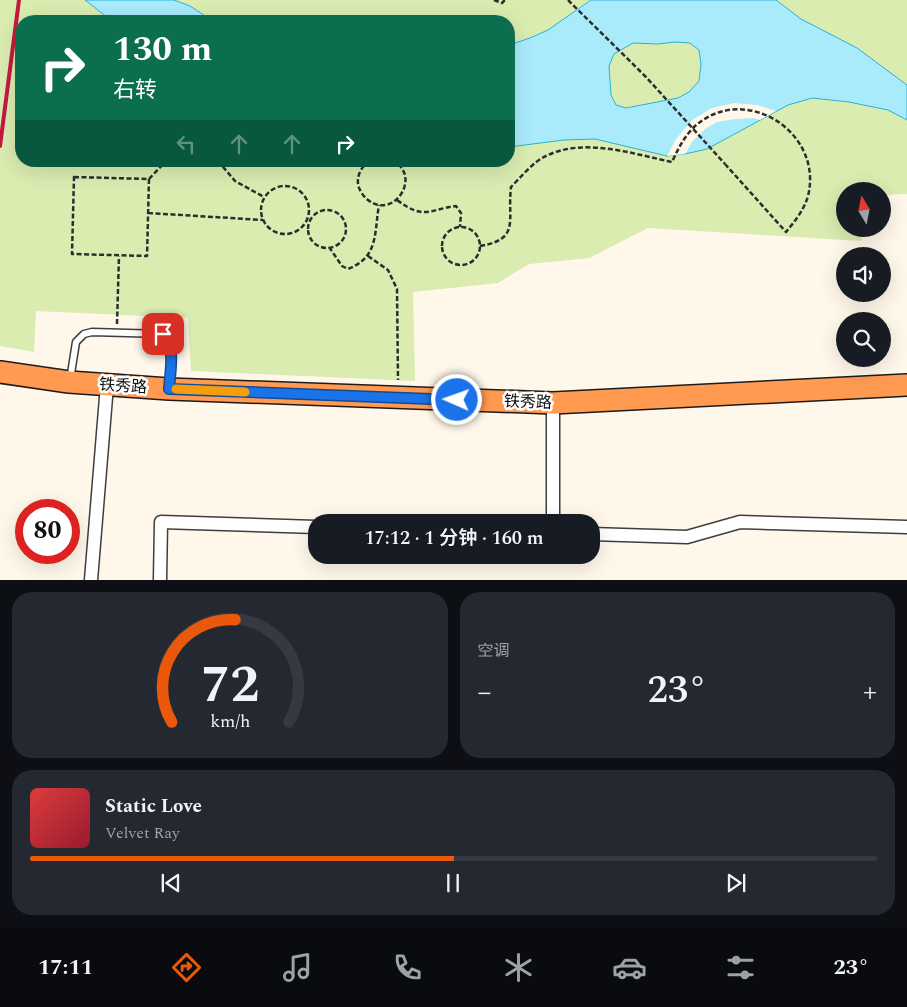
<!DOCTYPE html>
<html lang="zh">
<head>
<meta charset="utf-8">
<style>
  :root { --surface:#171b24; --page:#242831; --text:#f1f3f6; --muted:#9ea1a6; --line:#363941; --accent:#ea580c }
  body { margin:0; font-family:Spectral,"Noto Sans SC",serif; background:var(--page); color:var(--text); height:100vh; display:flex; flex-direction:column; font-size:19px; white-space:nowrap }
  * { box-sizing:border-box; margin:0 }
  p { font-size:16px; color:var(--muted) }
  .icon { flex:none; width:28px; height:28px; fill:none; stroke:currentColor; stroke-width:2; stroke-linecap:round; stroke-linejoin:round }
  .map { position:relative; height:580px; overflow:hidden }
  .panel { display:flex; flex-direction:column; gap:12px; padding:12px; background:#0d0f14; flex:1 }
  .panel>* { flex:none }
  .guide { position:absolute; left:15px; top:15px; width:500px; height:152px; border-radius:20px; box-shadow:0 5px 20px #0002; background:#0b6e4f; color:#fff; overflow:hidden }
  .needle { width:32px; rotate:350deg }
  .controls { position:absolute; left:836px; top:182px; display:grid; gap:10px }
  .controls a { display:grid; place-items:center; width:55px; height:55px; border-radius:50%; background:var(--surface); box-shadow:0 5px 20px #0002; font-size:25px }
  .speed { position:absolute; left:15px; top:499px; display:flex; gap:10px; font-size:25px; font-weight:700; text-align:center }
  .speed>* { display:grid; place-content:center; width:65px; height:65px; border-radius:50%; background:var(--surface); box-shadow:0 5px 20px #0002; line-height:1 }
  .speed .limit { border:8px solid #d22; background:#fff; color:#111 }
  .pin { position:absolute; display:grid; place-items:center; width:42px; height:42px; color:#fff; margin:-21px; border-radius:10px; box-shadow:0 2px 8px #0006 }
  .me { position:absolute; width:55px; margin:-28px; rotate:272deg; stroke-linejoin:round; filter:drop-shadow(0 0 4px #0008) }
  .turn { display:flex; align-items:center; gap:18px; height:105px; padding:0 15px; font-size:22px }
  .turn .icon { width:65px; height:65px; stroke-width:2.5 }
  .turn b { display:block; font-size:35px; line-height:42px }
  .lanes { display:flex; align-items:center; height:48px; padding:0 15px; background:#0003; justify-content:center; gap:25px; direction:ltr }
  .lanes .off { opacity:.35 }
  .big { font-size:38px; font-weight:600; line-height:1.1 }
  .panel .tile { flex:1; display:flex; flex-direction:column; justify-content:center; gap:8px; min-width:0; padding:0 18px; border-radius:20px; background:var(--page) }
  .panel .dial { align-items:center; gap:0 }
  .dial svg { height:130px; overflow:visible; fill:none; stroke:var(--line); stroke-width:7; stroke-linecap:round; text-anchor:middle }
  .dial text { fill:var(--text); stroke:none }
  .song { display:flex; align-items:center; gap:15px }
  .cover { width:60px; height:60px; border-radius:8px; background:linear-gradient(135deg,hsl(0 70% 55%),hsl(350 70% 35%)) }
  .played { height:5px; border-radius:2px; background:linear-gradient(90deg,var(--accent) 50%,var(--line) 50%) }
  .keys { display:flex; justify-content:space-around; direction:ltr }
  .heat { display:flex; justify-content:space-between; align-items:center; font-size:28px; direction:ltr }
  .panel .tiles { flex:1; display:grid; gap:12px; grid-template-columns:1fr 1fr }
  .tile:last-child { grid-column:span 2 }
  .trip { position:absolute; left:308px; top:514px; width:292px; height:50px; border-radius:20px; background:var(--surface); box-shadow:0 5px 20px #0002; font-weight:600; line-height:50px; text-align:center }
  .tab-bar { display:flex; height:80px; justify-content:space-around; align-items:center; background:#090b0e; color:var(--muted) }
  .tab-bar .icon { width:35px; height:35px }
  .tab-bar .active { color:var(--accent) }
  .tab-bar b { font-size:22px; color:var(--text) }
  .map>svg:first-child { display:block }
  .green { fill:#daecb0; fill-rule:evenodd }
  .water { fill:#a9ebfb; stroke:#2ab1d8; fill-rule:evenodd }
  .pier { fill:#fff7e9 }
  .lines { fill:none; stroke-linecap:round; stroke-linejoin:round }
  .service-casing { stroke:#3e3e3e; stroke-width:9 }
  .minor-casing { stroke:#3e3e3e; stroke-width:15 }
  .trunk-casing { stroke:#1c1c1c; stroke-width:24 }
  .path { stroke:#2d2d2d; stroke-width:2.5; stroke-dasharray:5 2.5; stroke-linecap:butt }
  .service { stroke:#fff; stroke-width:6 }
  .minor { stroke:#fff; stroke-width:12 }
  .trunk { stroke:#ff9a50; stroke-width:21 }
  .rail { stroke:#c5193f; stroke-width:4 }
  .path-bridge { stroke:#2d2d2d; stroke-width:2.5; stroke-dasharray:5 2.5; stroke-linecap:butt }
  .route-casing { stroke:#114b97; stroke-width:12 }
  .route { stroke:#1a73e8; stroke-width:9 }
  .slow { stroke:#f59e0b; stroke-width:9 }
  .labels { text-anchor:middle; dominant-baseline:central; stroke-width:5; stroke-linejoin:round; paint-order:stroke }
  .street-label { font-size:16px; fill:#0b0b0b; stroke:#fff }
</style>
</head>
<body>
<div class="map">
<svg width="907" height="580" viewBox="0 0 907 580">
  <rect width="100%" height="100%" fill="#fff7e9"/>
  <path class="green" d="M0,0H907V194L883,195L882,191H845V229H862V241L648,228L589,258L529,264L498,283L413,292L415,381L191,371L188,318L36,311L34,352L0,346ZM21,21H509V161H21Z"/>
  <path class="water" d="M85,0H174L190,6L213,21H112Z
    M591,0H776L801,19L857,48L907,85V120L888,110L849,102L812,98L788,105L707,149L685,154L667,156L595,139L564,140L509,147V45L530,38L548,30ZM675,42L690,43L699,50L701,64L699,81L689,92L678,98L626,108L616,105L611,95L609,66L614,54L633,43L657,44Z"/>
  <path class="pier" d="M734,103L757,105L776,111L760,120L753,118L735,119L717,122L705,129L692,142L685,154L667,156L676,139L692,120L712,108Z"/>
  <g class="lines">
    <g class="service-casing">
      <path id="service" d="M70,380L76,342L84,334L92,332L163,334C176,348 171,368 170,385"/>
    </g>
    <g class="minor-casing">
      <path id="minor" d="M553,522V403
        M591,534L687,537L740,522L907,527
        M91,580L107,385
        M160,580L161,522L316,527"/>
    </g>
    <g class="trunk-casing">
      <path id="trunk" d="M0,372L69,382L169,389L553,403L907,385"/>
    </g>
    <path class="path" d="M494,0L502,3L505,0
      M218,161L235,181L264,197
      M370,161C362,166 357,174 358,184C359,190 363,196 368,200C393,220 422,178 394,161
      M74,177L149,179L147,256L72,254Z
      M149,179L166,161
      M261 210a24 24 0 1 1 48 0a24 24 0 1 1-48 0Z
      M397,200C424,220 427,210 456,206L461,213L460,227
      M308 229a19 19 0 1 1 38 0a19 19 0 1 1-38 0Z
      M148,213L263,220
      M442 246a19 19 0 1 1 38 0a19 19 0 1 1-38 0Z
      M480,246C521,239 507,221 511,187C520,178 534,161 546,156C584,137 633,154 672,162C678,149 684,137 694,127C744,81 824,132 808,196C804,210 795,221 786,232L725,164
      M329,247L342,266L348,269C379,257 374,233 379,205
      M368,256L388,270L397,289L398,380
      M117,324L119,256"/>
    <use href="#service" class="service"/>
    <use href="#minor" class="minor"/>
    <use href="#trunk" class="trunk"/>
    <path class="rail" d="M0,146L19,0"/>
    <path class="path-bridge" d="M568,0L646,77L725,164"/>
  </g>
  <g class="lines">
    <g class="route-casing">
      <path id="route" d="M163,334C176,348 170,371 169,389L457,400"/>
    </g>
    <use href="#route" class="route"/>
    <path class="slow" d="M176,389L245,392"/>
  </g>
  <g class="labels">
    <g class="street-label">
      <text transform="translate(123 386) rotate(4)">铁秀路</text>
      <text transform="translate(528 402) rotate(2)">铁秀路</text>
    </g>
  </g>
</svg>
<div class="controls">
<a><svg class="needle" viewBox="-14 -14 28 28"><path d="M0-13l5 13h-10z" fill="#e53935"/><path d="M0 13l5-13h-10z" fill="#9ea1a6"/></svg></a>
<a><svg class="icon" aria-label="sound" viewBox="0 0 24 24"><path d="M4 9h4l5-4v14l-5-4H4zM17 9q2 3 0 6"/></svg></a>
<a><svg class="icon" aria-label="search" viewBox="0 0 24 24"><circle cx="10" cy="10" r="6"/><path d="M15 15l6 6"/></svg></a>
</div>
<div class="speed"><div class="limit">80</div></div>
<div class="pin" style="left:163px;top:334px;background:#d93025"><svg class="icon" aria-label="arrive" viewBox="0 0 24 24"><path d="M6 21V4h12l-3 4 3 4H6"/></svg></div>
<svg class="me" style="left:457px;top:400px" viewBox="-20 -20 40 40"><circle r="17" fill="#1a73e8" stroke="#fff" stroke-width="3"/><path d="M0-11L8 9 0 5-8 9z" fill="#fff"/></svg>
<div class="trip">17:12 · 1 分钟 · 160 m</div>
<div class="guide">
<div class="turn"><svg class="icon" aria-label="right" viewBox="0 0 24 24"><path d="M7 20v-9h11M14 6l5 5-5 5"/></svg><div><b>130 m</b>右转</div></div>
<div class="lanes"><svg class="icon off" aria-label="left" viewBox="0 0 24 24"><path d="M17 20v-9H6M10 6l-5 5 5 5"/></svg><svg class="icon off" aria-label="ahead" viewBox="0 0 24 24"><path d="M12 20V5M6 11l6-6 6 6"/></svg><svg class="icon off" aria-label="ahead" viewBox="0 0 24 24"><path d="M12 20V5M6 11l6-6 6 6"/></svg><svg class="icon" aria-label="right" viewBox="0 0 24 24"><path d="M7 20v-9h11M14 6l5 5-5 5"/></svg></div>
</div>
</div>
<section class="panel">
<div class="tiles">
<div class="tile dial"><svg viewBox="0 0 100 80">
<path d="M14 69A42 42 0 1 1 86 69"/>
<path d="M14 69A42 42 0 0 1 53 6" stroke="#ea580c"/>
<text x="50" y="56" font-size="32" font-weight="700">72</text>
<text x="50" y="72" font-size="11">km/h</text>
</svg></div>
<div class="tile"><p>空调</p>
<div class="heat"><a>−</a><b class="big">23°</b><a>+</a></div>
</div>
<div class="tile">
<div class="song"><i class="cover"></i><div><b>Static Love</b><p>Velvet Ray</p></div></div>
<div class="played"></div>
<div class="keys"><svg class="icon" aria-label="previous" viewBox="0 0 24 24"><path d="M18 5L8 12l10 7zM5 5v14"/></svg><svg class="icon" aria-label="pause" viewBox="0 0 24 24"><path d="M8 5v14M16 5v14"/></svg><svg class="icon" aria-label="next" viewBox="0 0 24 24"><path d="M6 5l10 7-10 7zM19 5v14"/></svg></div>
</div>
</div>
</section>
<nav class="tab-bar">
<b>17:11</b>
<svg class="icon active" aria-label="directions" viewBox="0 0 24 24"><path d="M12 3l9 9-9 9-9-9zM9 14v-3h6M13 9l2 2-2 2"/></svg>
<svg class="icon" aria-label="music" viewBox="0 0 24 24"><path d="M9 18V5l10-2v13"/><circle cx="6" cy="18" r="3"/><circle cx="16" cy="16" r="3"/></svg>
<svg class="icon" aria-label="phone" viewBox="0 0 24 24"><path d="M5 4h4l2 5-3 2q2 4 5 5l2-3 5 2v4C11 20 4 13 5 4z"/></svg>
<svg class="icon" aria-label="climate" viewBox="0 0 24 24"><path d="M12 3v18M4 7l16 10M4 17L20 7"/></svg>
<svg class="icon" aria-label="car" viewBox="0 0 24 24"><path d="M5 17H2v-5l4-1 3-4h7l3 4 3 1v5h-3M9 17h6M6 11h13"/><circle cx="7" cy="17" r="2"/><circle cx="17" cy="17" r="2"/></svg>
<svg class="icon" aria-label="filters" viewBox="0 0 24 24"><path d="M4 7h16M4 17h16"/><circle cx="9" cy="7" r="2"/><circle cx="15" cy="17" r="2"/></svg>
<b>23°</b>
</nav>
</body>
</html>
